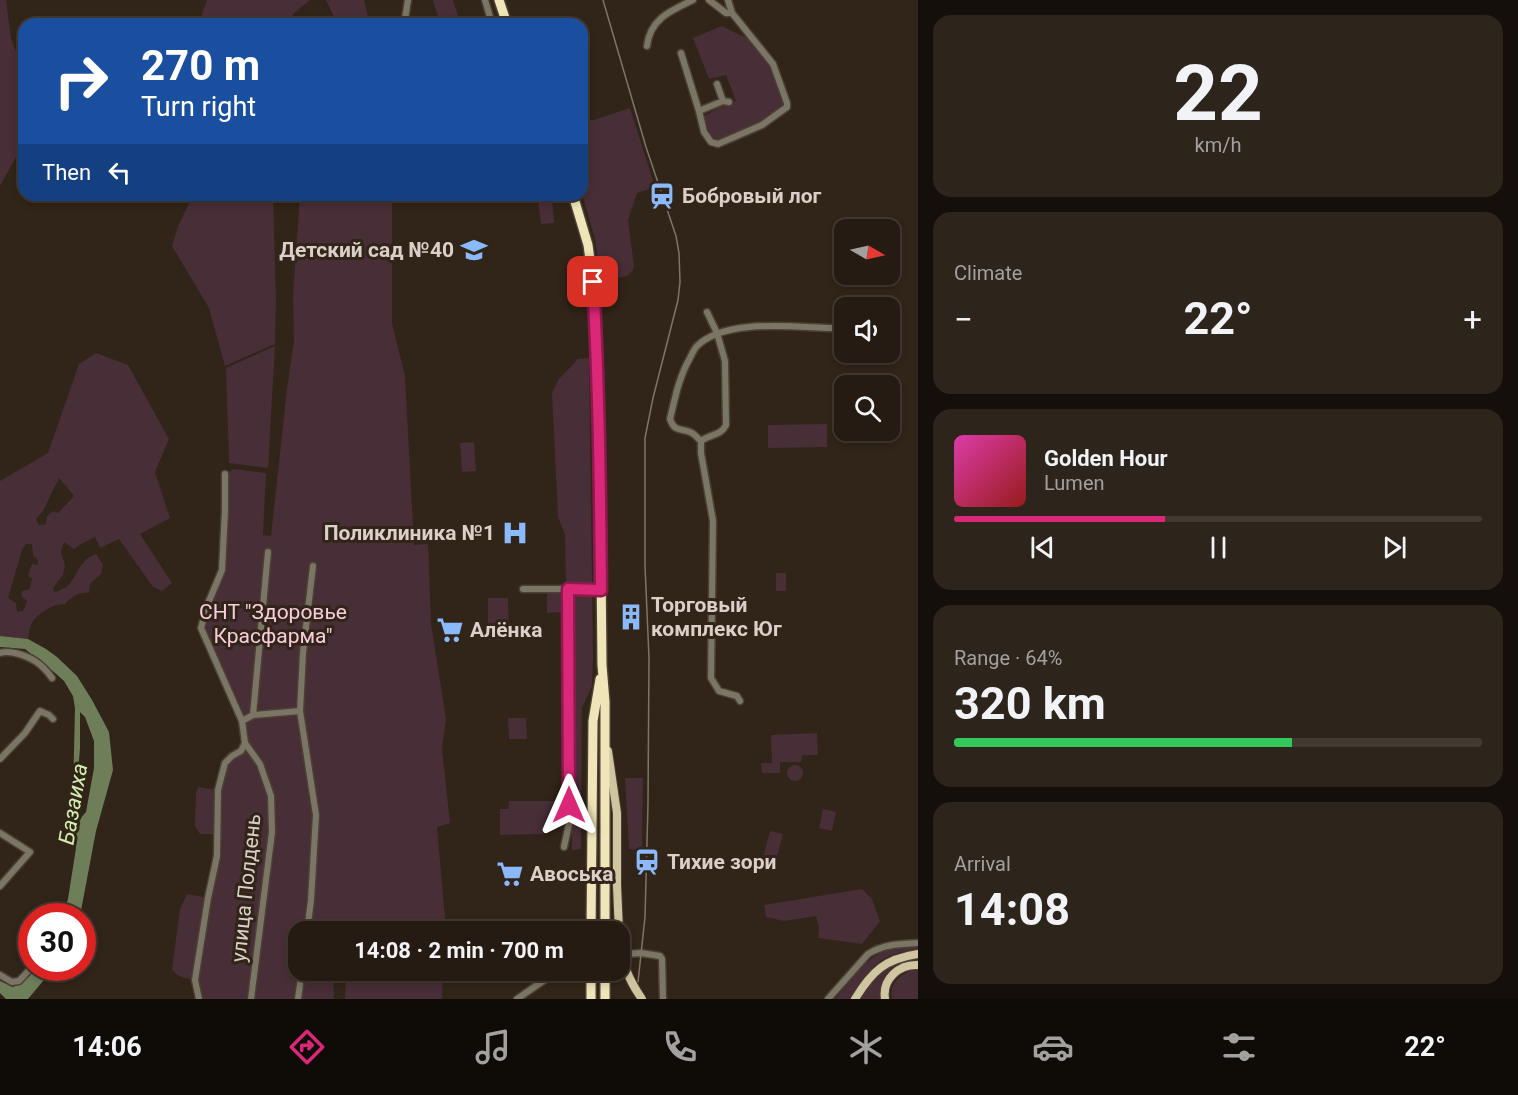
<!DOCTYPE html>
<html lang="en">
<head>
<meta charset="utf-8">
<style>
  :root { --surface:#251b12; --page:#2d241b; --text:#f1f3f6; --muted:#a3a19f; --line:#423932; --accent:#db2777 }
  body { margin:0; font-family:Roboto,sans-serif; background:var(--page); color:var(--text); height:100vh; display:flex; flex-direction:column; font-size:22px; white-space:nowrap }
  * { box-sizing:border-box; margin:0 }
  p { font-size:20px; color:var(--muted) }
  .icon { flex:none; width:33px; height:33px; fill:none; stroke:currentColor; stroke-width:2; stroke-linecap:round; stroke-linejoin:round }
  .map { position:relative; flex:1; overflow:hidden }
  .sheet { display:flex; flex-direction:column; gap:15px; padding:15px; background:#140f0a; width:600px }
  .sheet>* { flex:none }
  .guide { position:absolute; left:18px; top:18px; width:570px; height:183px; border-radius:18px; box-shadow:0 3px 9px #0003,0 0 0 2px var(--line); background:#1a4fa0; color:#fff; overflow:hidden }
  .needle { width:39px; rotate:99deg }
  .tools { position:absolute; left:834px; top:219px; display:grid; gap:12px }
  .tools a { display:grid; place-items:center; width:66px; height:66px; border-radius:12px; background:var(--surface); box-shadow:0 3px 9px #0003,0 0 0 2px var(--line); font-size:30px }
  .speed { position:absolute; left:18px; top:903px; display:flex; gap:12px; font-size:30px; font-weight:700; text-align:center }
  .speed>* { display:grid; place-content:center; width:78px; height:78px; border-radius:50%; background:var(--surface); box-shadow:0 3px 9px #0003,0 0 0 2px var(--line); line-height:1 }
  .speed .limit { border:9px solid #d22; background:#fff; color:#111 }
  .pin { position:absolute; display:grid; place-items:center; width:51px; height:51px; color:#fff; margin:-26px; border-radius:12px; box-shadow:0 3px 9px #0006 }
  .me { position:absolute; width:66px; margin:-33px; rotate:0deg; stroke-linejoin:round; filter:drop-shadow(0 0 4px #0008) }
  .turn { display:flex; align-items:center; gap:21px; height:126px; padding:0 24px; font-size:27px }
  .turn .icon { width:78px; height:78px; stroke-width:2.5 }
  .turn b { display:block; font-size:42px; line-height:51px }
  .then { display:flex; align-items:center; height:57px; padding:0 24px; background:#0003; gap:12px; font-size:22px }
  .big { font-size:45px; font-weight:700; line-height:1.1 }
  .sheet .card { flex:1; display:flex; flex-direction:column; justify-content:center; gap:9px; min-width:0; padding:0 21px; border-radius:18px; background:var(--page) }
  .sheet .dial { align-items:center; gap:0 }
  .dial b { font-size:78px; line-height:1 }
  .song { display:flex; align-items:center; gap:18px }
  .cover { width:72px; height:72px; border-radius:9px; background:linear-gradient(135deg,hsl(320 70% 55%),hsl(0 70% 35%)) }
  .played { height:6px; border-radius:3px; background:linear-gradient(90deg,var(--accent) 40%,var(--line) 40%) }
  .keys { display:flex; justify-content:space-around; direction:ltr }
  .heat { display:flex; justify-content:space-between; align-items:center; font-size:33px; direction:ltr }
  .charge { height:9px; border-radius:4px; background:linear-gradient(90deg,#34c759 64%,var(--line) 0) }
  .trip { position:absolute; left:288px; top:921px; width:342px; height:60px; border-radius:18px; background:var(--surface); box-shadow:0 3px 9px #0003,0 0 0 2px var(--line); font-weight:700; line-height:60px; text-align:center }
  .tabs { display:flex; height:96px; justify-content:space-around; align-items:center; background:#0f0b07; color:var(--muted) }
  .tabs .icon { width:42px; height:42px }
  .tabs .current { color:var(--accent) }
  .tabs b { font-size:27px; color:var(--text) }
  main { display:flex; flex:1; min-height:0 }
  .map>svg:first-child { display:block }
  .green { fill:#482e37; fill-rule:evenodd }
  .water { fill:#6d7e58; fill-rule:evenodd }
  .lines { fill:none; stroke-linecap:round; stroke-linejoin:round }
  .minor-casing { stroke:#4c4034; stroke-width:9 }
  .major-casing { stroke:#4c4034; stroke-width:10 }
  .highway-casing { stroke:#4c4034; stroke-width:12 }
  .minor { stroke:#7a7564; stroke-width:6 }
  .major { stroke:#cfc5a0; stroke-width:8 }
  .highway { stroke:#f0e5b8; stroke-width:9 }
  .rail { stroke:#80746a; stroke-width:1.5 }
  .major-bridge-casing { stroke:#4c4034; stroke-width:10; stroke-linecap:butt }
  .major-bridge { stroke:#cfc5a0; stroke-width:8 }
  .route-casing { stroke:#8e194d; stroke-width:15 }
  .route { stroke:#db2777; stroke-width:10 }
  .labels { text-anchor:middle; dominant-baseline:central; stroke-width:6; stroke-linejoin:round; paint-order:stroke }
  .poi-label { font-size:21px; font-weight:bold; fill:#dad0c9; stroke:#312418; text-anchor:start }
  .park-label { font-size:21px; fill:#f9cddc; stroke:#312418 }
  .street-label { font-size:21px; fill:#dad0c9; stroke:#312418 }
  .water-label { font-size:22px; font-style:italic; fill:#d1eeae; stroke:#312418 }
</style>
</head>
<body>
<main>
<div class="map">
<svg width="918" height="999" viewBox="0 0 918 999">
  <rect width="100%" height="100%" fill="#312418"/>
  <path class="green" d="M0,0H6L11,39L24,71V143L0,186Z
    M207,0H310L293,14L291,24H192L200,20Z
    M326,0H364L370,24H337Z
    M433,0H453L459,19L440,24Z
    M722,26L740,35L746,37L771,67L783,101V106L762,121L717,141L711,137L704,116L722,106L736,101L726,75L709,79L693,38Z
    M582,108L585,120H594L630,108L655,187L637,193L628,220L634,266C630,282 614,277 600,276L595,239L582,194Z
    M193,195H273L276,300L275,344L225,366L209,308L172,246L178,226Z
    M300,195H392V323L405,376L414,545L428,544L431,624L446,719L442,749L450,823L437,827L445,918V931L298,932V970L333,971L334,999H199L195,980C186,978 178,978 172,969L180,909L187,894L208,898L217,856V834H200L195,826L196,794L198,787L218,790L225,763L245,743L242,721L201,628L222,570L225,474L233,469L266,473L263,535L271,536L287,389L294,341L293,295Z
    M552,198L554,223L541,224L538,199Z
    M275,346L268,468L229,463L226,368Z
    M96,353L128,365L169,439L155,472L170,518L140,534L172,583L162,591L153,587L119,539L100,548L95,537L81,544L74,549L64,542L61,552L65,565L63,575L53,588L54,592C74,588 72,575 84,562C87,558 92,556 96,554L103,565L101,574L90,584L89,593C79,592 71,597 65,604C55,603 40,612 34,620C30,624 29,633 28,639L0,636V481L48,453L79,364ZM59,478L74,496L58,513L53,511L47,516L46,524L39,525L36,519L43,511ZM26,544H32L33,556L38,560V565L32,564L28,576L32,578L30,589L22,591L21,596L27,601L23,611L17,612L16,603L8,598L22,550Z
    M589,358L593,656L592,686L582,708L581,849L572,850L571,592L566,582L565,535L558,517L552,393L559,379L578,359Z
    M827,424V447L768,448V425Z
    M474,442L476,471L462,472L460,443Z
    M776,573H786V591H776Z
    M547,593H564V612L547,613Z
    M488,598H508L509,640H488Z
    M508,718H526L527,739H509Z
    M817,733L818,755H802L801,762H780V773H762L761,763H772L771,735Z
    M787 773a8 8 0 1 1 16 0a8 8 0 1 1-16 0Z
    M625,778H643L642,850L629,849Z
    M509,801H561L562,826H543V834L500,835V809H508Z
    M823,809L836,812L832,831L819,828Z
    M770,831L783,834L776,861L763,858Z
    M862,889L872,899L880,921L862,944L818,938L819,927L816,916L784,921L766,917L764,905Z
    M918,946V950C879,952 870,969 851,999H835C852,979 867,954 894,948C902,946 910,946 918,946Z
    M918,958V960C893,961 880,974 880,999H861C877,970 886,964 918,958Z
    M912,970H918V999H892C889,984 899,975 912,970Z
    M346,971H443L442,999H345Z"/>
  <path class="water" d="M0,636L28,639L46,649L57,657L77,676L92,700L109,732L113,770L96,831L80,916H63L68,899L76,848L72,838L75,708L73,696L64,681L54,672L25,649L0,647ZM80,712L85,717L94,741V768L86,812L79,820L77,786L80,748Z
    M37,968H54L28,999H6L0,993V981L13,987L20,983Z"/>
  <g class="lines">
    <g class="minor-casing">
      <path id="minor" d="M485,0L492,24
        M709,0L726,13H732
        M405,19L408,0
        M647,46C650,19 670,11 693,0
        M681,53L699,111L704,132L711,142L718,144L762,125L787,107V103L773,64L732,13L728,0
        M717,84L723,101
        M699,111L723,101L729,102
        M707,312L717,333L725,361L726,425C721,436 710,434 701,441V453L713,521L711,678L719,691L737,696L740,701
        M701,441C698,439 696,435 692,433C683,427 675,434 670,419C675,398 679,377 690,358C692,354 694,349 697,346C725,318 794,327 831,328
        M225,474V511L222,570L207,606L201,628L242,721L245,743L260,764L271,796L272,832L251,999
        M523,589H568L569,824L564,847
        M568,589L601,590
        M0,653C6,651 9,652 15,653C32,657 42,664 52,678
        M253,715L268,552
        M242,721L253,715L300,711
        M0,759L25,733L40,711L49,715L53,719
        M0,833L30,852L0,886
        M307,932L311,900L316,815L300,711L303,653L313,566
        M627,954L641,953L660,956L662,959L663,999
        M0,975L12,982L19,981L32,967
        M199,999L195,980L208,898L217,856L218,790L225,763L232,756L241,751L245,743
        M298,999L302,970
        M517,999L559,970
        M828,999L868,954C884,944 900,944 918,943"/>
    </g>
    <g class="major-casing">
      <path id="major" d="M608,751L617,813V885L619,932
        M855,999C872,971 885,959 918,954
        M885,999C882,979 899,964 918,965"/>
    </g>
    <g class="highway-casing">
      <path id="highway" d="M499,0L507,24
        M573,195L588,245L593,282L600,465L602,665L605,702V932
        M591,932L593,721L600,679
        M591,999V970
        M605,999V970"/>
    </g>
    <use href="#minor" class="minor"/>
    <use href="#major" class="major"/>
    <use href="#highway" class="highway"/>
    <path class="rail" d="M603,0L646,147L676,236L679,253L680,282L678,300L653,398L645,438V566L649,658L648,804L645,917L638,982"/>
    <g class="major-bridge-casing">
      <path id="major-bridge" d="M620,939C622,963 628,979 642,999"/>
    </g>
    <use href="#major-bridge" class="major-bridge"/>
  </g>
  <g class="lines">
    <g class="route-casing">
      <path id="route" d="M569,805L568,589L601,590C600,487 599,385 593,282"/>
    </g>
    <use href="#route" class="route"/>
  </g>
  <defs>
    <g id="station-bare" transform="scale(2.07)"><path d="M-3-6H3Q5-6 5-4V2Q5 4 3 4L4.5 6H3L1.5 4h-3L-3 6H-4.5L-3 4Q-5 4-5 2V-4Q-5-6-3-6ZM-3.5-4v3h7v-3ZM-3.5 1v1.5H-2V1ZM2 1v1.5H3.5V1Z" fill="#8bbafc" stroke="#312418" stroke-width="2.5" paint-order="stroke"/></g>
    <g id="school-bare" transform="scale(2.07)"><path d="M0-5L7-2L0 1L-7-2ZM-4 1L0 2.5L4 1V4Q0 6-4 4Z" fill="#8bbafc" stroke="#312418" stroke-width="2.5" paint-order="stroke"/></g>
    <g id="hospital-bare" transform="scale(2.07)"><path d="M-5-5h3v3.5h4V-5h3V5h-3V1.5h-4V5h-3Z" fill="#8bbafc" stroke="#312418" stroke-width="2.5" paint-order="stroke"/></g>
    <g id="building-bare" transform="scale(2.07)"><path d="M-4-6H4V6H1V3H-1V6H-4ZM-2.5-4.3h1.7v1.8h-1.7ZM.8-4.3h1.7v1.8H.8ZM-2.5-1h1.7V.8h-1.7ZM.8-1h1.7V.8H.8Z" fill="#8bbafc" stroke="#312418" stroke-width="2.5" paint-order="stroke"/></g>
    <g id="supermarket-bare" transform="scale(2.07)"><path d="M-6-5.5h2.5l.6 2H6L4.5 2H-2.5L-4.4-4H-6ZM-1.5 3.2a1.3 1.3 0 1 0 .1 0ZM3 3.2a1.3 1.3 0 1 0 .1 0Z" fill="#8bbafc" stroke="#312418" stroke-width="2.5" paint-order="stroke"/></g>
  </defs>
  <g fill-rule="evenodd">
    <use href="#station-bare" x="662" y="196"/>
    <use href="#school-bare" x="474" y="250"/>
    <use href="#hospital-bare" x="515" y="533"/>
    <use href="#building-bare" x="631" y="617"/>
    <use href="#supermarket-bare" x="450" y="630"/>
    <use href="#station-bare" x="647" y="862"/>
    <use href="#supermarket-bare" x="510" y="874"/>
  </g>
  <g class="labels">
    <g class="poi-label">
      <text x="682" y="196">Бобровый лог</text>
      <text x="454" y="250" text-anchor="end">Детский сад №40</text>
      <text x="495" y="533" text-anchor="end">Поликлиника №1</text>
      <text x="651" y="605">Торговый<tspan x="651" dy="24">комплекс Юг</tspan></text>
      <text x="470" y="630">Алёнка</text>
      <text x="667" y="862">Тихие зори</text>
      <text x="530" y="874">Авоська</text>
    </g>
    <g class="park-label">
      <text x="273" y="612">СНТ "Здоровье<tspan x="273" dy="24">Красфарма"</tspan></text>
    </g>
    <g class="street-label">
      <text transform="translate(246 888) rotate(-84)">улица Полдень</text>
    </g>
    <g class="water-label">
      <text transform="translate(73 804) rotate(-80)">Базаиха</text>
    </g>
  </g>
</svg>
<div class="tools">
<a><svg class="needle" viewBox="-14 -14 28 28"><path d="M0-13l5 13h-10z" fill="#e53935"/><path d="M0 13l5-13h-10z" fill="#a3a19f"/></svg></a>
<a><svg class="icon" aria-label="sound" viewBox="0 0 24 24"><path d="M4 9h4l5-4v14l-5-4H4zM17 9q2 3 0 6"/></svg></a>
<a><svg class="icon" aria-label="search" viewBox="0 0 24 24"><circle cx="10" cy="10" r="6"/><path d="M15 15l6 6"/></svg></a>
</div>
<div class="speed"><div class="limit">30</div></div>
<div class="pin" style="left:593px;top:282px;background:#d93025"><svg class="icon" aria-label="arrive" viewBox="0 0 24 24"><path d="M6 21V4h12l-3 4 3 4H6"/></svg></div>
<svg class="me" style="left:569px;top:805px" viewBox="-20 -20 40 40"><path d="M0-17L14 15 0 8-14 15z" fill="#db2777" stroke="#fff" stroke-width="4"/></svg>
<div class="trip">14:08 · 2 min · 700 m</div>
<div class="guide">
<div class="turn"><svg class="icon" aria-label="right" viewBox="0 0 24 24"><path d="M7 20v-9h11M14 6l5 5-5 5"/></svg><div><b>270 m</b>Turn right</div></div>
<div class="then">Then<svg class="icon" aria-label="left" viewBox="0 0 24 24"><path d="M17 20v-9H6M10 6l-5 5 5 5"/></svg></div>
</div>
</div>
<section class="sheet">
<div class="card dial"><b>22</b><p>km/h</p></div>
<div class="card"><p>Climate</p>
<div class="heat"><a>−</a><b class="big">22°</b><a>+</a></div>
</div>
<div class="card">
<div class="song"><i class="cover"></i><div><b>Golden Hour</b><p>Lumen</p></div></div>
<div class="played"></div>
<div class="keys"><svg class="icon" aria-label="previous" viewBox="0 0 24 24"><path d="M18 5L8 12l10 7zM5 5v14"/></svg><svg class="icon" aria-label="pause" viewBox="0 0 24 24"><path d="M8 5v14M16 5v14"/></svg><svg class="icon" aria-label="next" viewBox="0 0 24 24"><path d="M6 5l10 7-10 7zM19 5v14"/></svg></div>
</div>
<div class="card"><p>Range · 64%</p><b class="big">320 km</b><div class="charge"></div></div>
<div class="card"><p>Arrival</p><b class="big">14:08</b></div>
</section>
</main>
<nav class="tabs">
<b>14:06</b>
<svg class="icon current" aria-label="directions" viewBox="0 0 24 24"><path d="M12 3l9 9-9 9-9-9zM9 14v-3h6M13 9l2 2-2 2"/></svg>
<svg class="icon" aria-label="music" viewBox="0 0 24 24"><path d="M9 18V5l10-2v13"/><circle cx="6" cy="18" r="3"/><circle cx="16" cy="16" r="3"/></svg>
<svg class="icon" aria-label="phone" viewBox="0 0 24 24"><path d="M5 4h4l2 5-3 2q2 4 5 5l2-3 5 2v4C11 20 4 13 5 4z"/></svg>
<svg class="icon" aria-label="climate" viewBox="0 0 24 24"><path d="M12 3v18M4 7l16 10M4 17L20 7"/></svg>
<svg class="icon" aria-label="car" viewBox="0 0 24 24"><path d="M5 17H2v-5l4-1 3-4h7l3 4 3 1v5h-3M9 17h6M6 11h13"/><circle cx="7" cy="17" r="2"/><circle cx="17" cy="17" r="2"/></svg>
<svg class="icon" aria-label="filters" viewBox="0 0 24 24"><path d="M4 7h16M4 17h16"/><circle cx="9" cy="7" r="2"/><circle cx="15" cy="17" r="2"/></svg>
<b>22°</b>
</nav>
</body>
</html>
